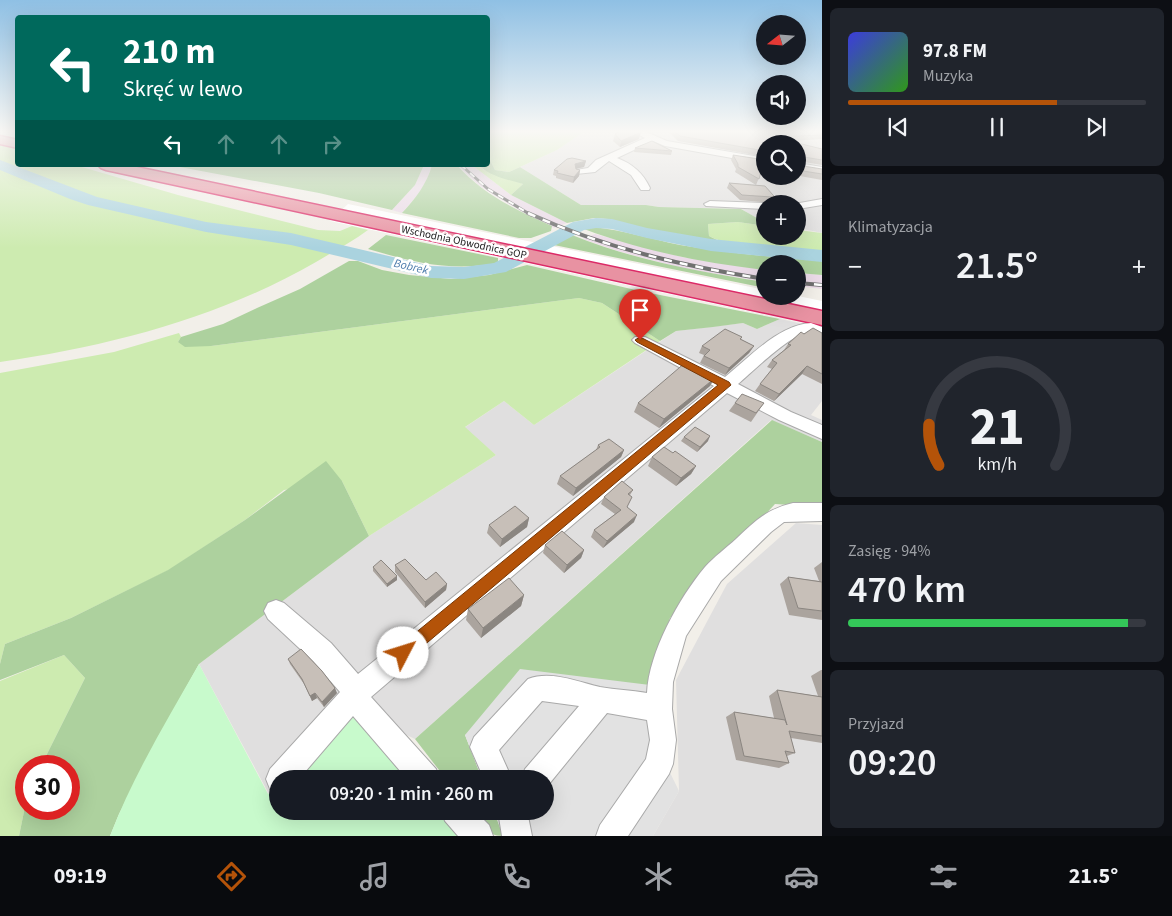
<!DOCTYPE html>
<html lang="pl">
<head>
<meta charset="utf-8">
<style>
  :root { --surface:#171b24; --page:#20242c; --text:#f1f3f6; --muted:#9ea1a6; --line:#363941; --accent:#b45309 }
  body { margin:0; font-family:"Source Sans 3",sans-serif; background:var(--page); color:var(--text); height:100vh; display:flex; flex-direction:column; font-size:19px; white-space:nowrap }
  * { box-sizing:border-box; margin:0 }
  p { font-size:16px; color:var(--muted) }
  .icon { flex:none; width:28px; height:28px; fill:none; stroke:currentColor; stroke-width:2; stroke-linecap:round; stroke-linejoin:round }
  .map { position:relative; flex:1; overflow:hidden }
  .drawer { display:flex; flex-direction:column; gap:8px; padding:8px; background:#0d0f14; width:350px }
  .drawer>* { flex:none }
  .banner { position:absolute; left:15px; top:15px; width:475px; height:152px; border-radius:5px; box-shadow:0 5px 20px #0002; background:#00695c; color:#fff; overflow:hidden }
  .needle { width:32px; rotate:253deg }
  .tools { position:absolute; left:756px; top:15px; display:grid; gap:10px }
  .tools a { display:grid; place-items:center; width:50px; height:50px; border-radius:50%; background:var(--surface); box-shadow:0 5px 20px #0002; font-size:25px }
  .speed { position:absolute; left:15px; top:755px; display:flex; gap:10px; font-size:25px; font-weight:700; text-align:center }
  .speed>* { display:grid; place-content:center; width:65px; height:65px; border-radius:50%; background:var(--surface); box-shadow:0 5px 20px #0002; line-height:1 }
  .speed .limit { border:8px solid #d22; background:#fff; color:#111 }
  .pin { position:absolute; display:grid; place-items:center; width:42px; height:42px; color:#fff; margin:-51px -21px; border-radius:50% 50% 50% 0; rotate:-45deg; box-shadow:0 0 5px #0007 }
  .pin .icon { rotate:45deg }
  .me { position:absolute; width:55px; margin:-28px; rotate:50deg; stroke-linejoin:round; filter:drop-shadow(0 0 4px #0008) }
  .turn { display:flex; align-items:center; gap:18px; height:105px; padding:0 25px; font-size:22px }
  .turn .icon { width:65px; height:65px; stroke-width:2.5 }
  .turn b { display:block; font-size:35px; line-height:42px }
  .lanes { display:flex; align-items:center; height:48px; padding:0 25px; background:#0003; justify-content:center; gap:25px; direction:ltr }
  .lanes .off { opacity:.35 }
  .big { font-size:38px; font-weight:600; line-height:1.1 }
  .drawer .tile { flex:1; display:flex; flex-direction:column; justify-content:center; gap:8px; min-width:0; padding:0 18px; border-radius:8px; background:var(--page) }
  .drawer .dial { align-items:center; gap:0 }
  .dial svg { height:130px; overflow:visible; fill:none; stroke:var(--line); stroke-width:7; stroke-linecap:round; text-anchor:middle }
  .dial text { fill:var(--text); stroke:none }
  .song { display:flex; align-items:center; gap:15px }
  .cover { width:60px; height:60px; border-radius:8px; background:linear-gradient(135deg,hsl(240 70% 55%),hsl(110 70% 35%)) }
  .played { height:5px; border-radius:2px; background:linear-gradient(90deg,var(--accent) 70%,var(--line) 70%) }
  .keys { display:flex; justify-content:space-around; direction:ltr }
  .heat { display:flex; justify-content:space-between; align-items:center; font-size:28px; direction:ltr }
  .charge { height:8px; border-radius:4px; background:linear-gradient(90deg,#34c759 94%,var(--line) 0) }
  .trip { position:absolute; left:269px; top:770px; width:285px; height:50px; border-radius:25px; background:var(--surface); box-shadow:0 5px 20px #0002; font-weight:600; line-height:50px; text-align:center }
  .tab-bar { display:flex; height:80px; justify-content:space-around; align-items:center; background:#090b0e; color:var(--muted) }
  .tab-bar .icon { width:35px; height:35px }
  .tab-bar .selected { color:var(--accent) }
  .tab-bar b { font-size:22px; color:var(--text) }
  main { display:flex; flex:1; min-height:0 }
  .map>svg:first-child { display:block }
  .residential { fill:#e0dfdf; fill-rule:evenodd }
  .industrial { fill:#ebdbe8 }
  .grass { fill:#cdebb0 }
  .forest { fill:#add19e }
  .park { fill:#c8facc }
  .parking { fill:#e2e2e2 }
  .pier { fill:#fff }
  .lines { fill:none; stroke-linecap:round; stroke-linejoin:round }
  .river { fill:#aad3df; fill-rule:evenodd }
  .minor-casing { stroke:#a9a9a9; stroke-width:2 }
  .highway-casing { stroke:#dc2a67; stroke-width:3 }
  .minor { fill:#fff; fill-rule:evenodd }
  .highway { fill:#e892a2; fill-rule:evenodd }
  .rail-far1-casing { stroke:#707070; stroke-width:3 }
  .rail-casing { stroke:#707070; stroke-width:4 }
  .rail-far1 { stroke:#fff; stroke-width:2; stroke-dasharray:6; stroke-linecap:butt }
  .rail { stroke:#fff; stroke-width:2.5; stroke-dasharray:8; stroke-linecap:butt }
  .wall { fill:#aba49e }
  .shaded-wall { fill:#8b8681 }
  .building { fill:#c7bfb8; stroke:#8b8681 }
  .route { fill:#b45309; stroke:#753606 }
  .labels { text-anchor:middle; dominant-baseline:central; stroke-width:5; stroke-linejoin:round; paint-order:stroke }
  .far-street-label { font-size:11px; fill:#222; stroke:#fff }
  .far-water-label { font-size:12px; font-style:italic; fill:#4a7aab; stroke:#fff }
</style>
</head>
<body>
<main>
<div class="map">
<svg width="822" height="836" viewBox="0 0 822 836">
  <rect width="100%" height="100%" fill="#f2efe9"/>
  <path class="residential" d="M585,131H822V233L798,228V204H765V220L757,218L741,209L659,207L646,205H581L520,167L557,150ZM765,144H798V176H765Z
    M780,319L822,328V401L811,415L822,420V442L771,420L415,739L352,709L278,779L277,785L269,794L199,664L369,536L496,455L464,428L504,401L534,425L676,331L743,323L757,329Z
    M796,523L822,525V836H653L679,791L676,680L727,584Z"/>
  <path class="industrial" d="M424,165H432L426,182L419,193L402,213L392,210L415,185Z
    M457,165H472L511,195L567,223L554,228L527,215L481,187Z
    M595,234L682,257L765,270V282L685,269L618,251L583,239Z
    M798,273L822,275V289L798,286Z"/>
  <path class="grass" d="M488,131H585L557,150L509,172L495,170L488,156Z
    M0,144L17,149L18,165H75L178,195L318,230L340,231L352,226L368,230C352,242 334,251 316,262C219,318 110,346 0,362Z
    M472,165H478L484,170L523,184L511,195Z
    M738,222L765,226V236H798V230L822,233V252C788,250 739,251 709,236L708,224Z
    M579,298L602,303L660,341L534,425L504,401L465,427L496,455L369,536L342,481L284,490L245,520L169,570L71,618L5,644L0,664V373L114,352L179,333L181,337L178,342L211,346Z
    M64,655L85,678L41,766H26V802L19,836H0V681Z"/>
  <path class="forest" d="M488,156L495,170L509,172L520,167L581,205H646L659,207L741,209L757,218L765,220V226L738,222L708,224L709,236L721,242L651,231L608,219L594,218L567,223L511,195L523,184C506,179 492,177 478,165H488Z
    M169,165H424L415,185L392,210L319,193Z
    M432,165H457C482,194 518,211 552,226L551,231L531,238H519L402,213C415,199 427,184 432,165Z
    M593,227C623,230 651,239 680,245C727,253 775,258 822,260V275L798,273V264H765V270C704,263 642,251 584,229Z
    M386,235L498,258V263C451,272 412,262 368,249Z
    M572,235C634,260 699,272 765,282V288L554,245Z
    M349,261H358L382,270L409,275L451,279L489,275L527,265L640,291L780,319L757,329L743,323L713,327L676,331L660,341L602,303L579,298L211,346L185,347L178,342L181,337L223,324L257,308L300,289Z
    M772,420L822,442V507L775,504L670,618L650,685L465,735L482,779H446L415,739Z
    M326,461L342,481L369,536L199,664L158,738L119,814L110,836H19L26,802V809H69V766H41L85,678L64,655L0,680V664L5,644L71,618L168,570L245,520Z
    M471,811H494L503,836C486,836 480,824 471,811Z"/>
  <path class="park" d="M199,664L268,794L277,785L278,811H446L468,836H110C133,776 167,720 199,664Z
    M352,709L418,779H283Z"/>
  <path class="parking" d="M520,669L650,685L654,740L679,791L653,836H503L494,811H545V779H482L465,735Z"/>
  <path class="pier" d="M348,204L765,290V296H798L822,301V327L330,221Z"/>
  <g class="lines">
    <path class="river" d="M0,160L97,197L206,222L291,233L431,266L464,267L494,263L573,222L596,218L612,219L647,228L711,239L822,250V262L711,251L647,238L612,229L596,228L584,230L506,272L464,279L431,278L291,245L206,232L88,205L70,199L0,170Z"/>
    <g class="minor-casing">
      <path id="minor" d="M632,131H644L667,141L765,158V164L665,146L653,141L617,158C633,164 643,173 650,188L649,190H641L631,175L609,161L595,172L576,174L575,172L576,170L588,168L596,160L645,138Z
        M798,163L822,167V173L798,169Z
        M822,199V205L798,209V204H794Z
        M710,201L765,203L769,204H765V209L706,206L704,204Z
        M811,323L822,327V338C817,336 812,332 807,333C791,334 751,373 738,384L791,412L822,425V439L779,420L727,393L371,697L436,769L440,779H407L353,716L299,779H278V792L270,789L266,779L270,769L340,692L313,661L268,619L264,611L268,603L276,600L284,603L331,643L358,674L714,386L635,343L632,340L635,337H645L725,377C749,358 778,325 811,323Z
        M793,503H822V521L784,522L771,532L721,581L686,636L673,682L672,709L676,740L673,764L669,774L628,836H596L600,825L646,759L650,740L647,720L607,713L545,789V779H521L525,769L579,706L542,701L499,750L512,779H484L470,747L474,737L528,679C551,670 578,682 600,687C616,690 631,690 647,693C649,652 679,598 705,567C714,557 726,548 736,539C755,521 767,509 793,503Z
        M441,811H475L489,825L493,836H458L445,821Z
        M498,811H527L532,836H502Z"/>
    </g>
    <g class="highway-casing">
      <path id="highway" d="M0,136L18,140V148L0,144Z
        M98,165H127L822,311V325L106,170L101,168Z"/>
    </g>
    <use href="#minor" class="minor"/>
    <use href="#highway" class="highway"/>
    <g class="rail-far1-casing">
      <path id="rail-far1" d="M461,165L488,189L531,215"/>
    </g>
    <g class="rail-casing">
      <path id="rail" d="M528,213C604,248 683,266 765,279
        M798,283L822,285"/>
    </g>
    <use href="#rail-far1" class="rail-far1"/>
    <use href="#rail" class="rail"/>
  </g>
  <path class="wall" d="M668,131H822V139L789,141L822,149V165L798,161V144H765V157L678,141Z
    M615,134L639,139L620,147L613,141Z
    M635,148L672,151L671,155L634,152Z
    M733,155L765,160V174L761,173L756,185L735,172L736,169L731,160Z
    M586,161L584,167L576,169L580,170L579,176L573,183L556,178V176L553,175L554,170Z
    M803,166L822,174V180L800,176L801,171Z
    M729,183L765,186L781,204L740,200L727,188Z
    M822,333V384L802,374L774,401L755,391L760,384L772,369L767,367L772,360L784,350L788,344L804,334Z
    M742,337L741,339L754,346L749,353L725,375L700,363L704,355L699,353L702,346Z
    M710,386L659,428L634,412L638,403Z
    M735,403H764L751,422L729,411Z
    M684,437L708,441L697,452L681,441Z
    M598,445L624,450L621,457L573,496L557,484L560,476L596,450Z
    M673,453L696,466L691,474L676,486L648,466L652,457Z
    M633,490L630,495L627,507L634,522L603,548L591,537L594,530L615,514L601,504L604,497Z
    M529,518L527,527L500,547L487,533L489,525Z
    M545,545L584,550L581,558L564,573L543,553Z
    M822,562V620L789,615L780,584L788,577L819,581L814,568Z
    M395,565L426,580L447,584L446,590L425,608L395,572Z
    M373,567L397,576V580L387,587L373,571Z
    M524,595L521,606L481,638L466,620L468,609Z
    M288,659L337,693L324,707L317,698L312,701L304,684L290,664Z
    M821,670H822V743L791,738L795,753L787,756L789,763L779,768L736,760L726,717L734,712L774,718L769,696L777,690L818,696L811,676Z"/>
  <path class="shaded-wall" d="M641,132L639,139L620,147L621,141Z
    M586,161L584,167L574,169L575,164Z
    M580,170L579,176L573,183L574,177Z
    M754,346L749,353L725,375L729,368Z
    M807,366L802,374L774,401L779,394Z
    M715,378L710,386L659,428L664,419Z
    M710,436L708,441L697,452L700,447Z
    M624,450L621,457L573,496L576,488Z
    M696,466L691,474L676,486L681,478Z
    M637,515L634,522L603,548L607,541Z
    M529,518L527,527L500,547L502,539Z
    M584,550L581,558L564,573L567,565Z
    M397,576V580L387,587V584Z
    M447,584L446,590L425,608V602Z
    M524,595L521,606L481,638L483,628Z
    M335,688L337,693L324,707L322,702Z
    M315,693L317,698L312,701L310,696Z"/>
  <path class="building" d="M620,131H639L641,132L621,141L615,134Z
    M674,131H822V135L773,137L822,149V160L798,156V144H765V151L680,136Z
    M652,141L672,151L635,148Z
    M733,155L765,160V168H762L759,179L738,167V164Z
    M572,158L586,161L575,164L576,169L580,170L574,177L557,173L558,171L554,170L567,159Z
    M803,166L822,169V174L803,171Z
    M729,183L765,186L781,204H768L770,200L774,199L772,197L742,195Z
    M813,328L822,333V374L807,366L779,394L760,384L777,363L772,360L791,345L788,344L801,332L804,334Z
    M725,329L742,337L740,339L754,346L729,368L704,356L710,350L702,346Z
    M686,362L715,378L664,419L638,403Z
    M742,394L764,403L756,413L735,403Z
    M695,427L710,436L700,447L684,437Z
    M609,439L624,450L576,488L560,476L600,447L598,445Z
    M664,447L673,453L675,451L696,466L681,478L652,457Z
    M622,481L633,490L628,494L632,497L627,507L637,515L607,541L594,530L621,510L604,497Z
    M515,506L529,518L502,539L489,525Z
    M562,531L584,550L567,565L545,545Z
    M405,559L426,580L436,572L447,584L425,602L395,565Z
    M381,560L397,576L387,584L373,567Z
    M788,577L822,582V611L798,608Z
    M509,578L524,595L483,628L468,609Z
    M301,649L322,671L335,688L322,702L315,693L310,696L302,679L288,659Z
    M777,690L822,697V736L789,731L795,753L785,751L789,763L744,756L734,712L785,720L787,725Z"/>
  <linearGradient id="sky" x2="0" y2="1"><stop stop-color="#8fc0e4"/><stop offset="0.53" stop-color="#f9f8f5"/><stop offset="1" stop-color="#f9f8f5" stop-opacity="0"/></linearGradient>
  <rect width="822" height="248" fill="url(#sky)"/>
  <path class="route" d="M640,337L729,382L731,385L408,659L403,661L397,659L395,653L397,648L718,385L637,342L635,340Z"/>
  <g class="labels">
    <g class="far-street-label">
      <text transform="translate(464 242) rotate(12)">Wschodnia Obwodnica GOP</text>
    </g>
    <g class="far-water-label">
      <text transform="translate(411 267) rotate(13)">Bobrek</text>
    </g>
  </g>
</svg>
<div class="tools">
<a><svg class="needle" viewBox="-14 -14 28 28"><path d="M0-13l5 13h-10z" fill="#e53935"/><path d="M0 13l5-13h-10z" fill="#9ea1a6"/></svg></a>
<a><svg class="icon" aria-label="sound" viewBox="0 0 24 24"><path d="M4 9h4l5-4v14l-5-4H4zM17 9q2 3 0 6"/></svg></a>
<a><svg class="icon" aria-label="search" viewBox="0 0 24 24"><circle cx="10" cy="10" r="6"/><path d="M15 15l6 6"/></svg></a>
<a>+</a>
<a>−</a>
</div>
<div class="speed"><div class="limit">30</div></div>
<div class="pin" style="left:640px;top:340px;background:#d93025"><svg class="icon" aria-label="arrive" viewBox="0 0 24 24"><path d="M6 21V4h12l-3 4 3 4H6"/></svg></div>
<svg class="me" style="left:403px;top:653px" viewBox="-20 -20 40 40"><circle r="19" fill="#fff"/><path d="M0-13L10 11 0 6-10 11z" fill="#b45309"/></svg>
<div class="trip">09:20 · 1 min · 260 m</div>
<div class="banner">
<div class="turn"><svg class="icon" aria-label="left" viewBox="0 0 24 24"><path d="M17 20v-9H6M10 6l-5 5 5 5"/></svg><div><b>210 m</b>Skręć w lewo</div></div>
<div class="lanes"><svg class="icon" aria-label="left" viewBox="0 0 24 24"><path d="M17 20v-9H6M10 6l-5 5 5 5"/></svg><svg class="icon off" aria-label="ahead" viewBox="0 0 24 24"><path d="M12 20V5M6 11l6-6 6 6"/></svg><svg class="icon off" aria-label="ahead" viewBox="0 0 24 24"><path d="M12 20V5M6 11l6-6 6 6"/></svg><svg class="icon off" aria-label="right" viewBox="0 0 24 24"><path d="M7 20v-9h11M14 6l5 5-5 5"/></svg></div>
</div>
</div>
<section class="drawer">
<div class="tile">
<div class="song"><i class="cover"></i><div><b>97.8 FM</b><p>Muzyka</p></div></div>
<div class="played"></div>
<div class="keys"><svg class="icon" aria-label="previous" viewBox="0 0 24 24"><path d="M18 5L8 12l10 7zM5 5v14"/></svg><svg class="icon" aria-label="pause" viewBox="0 0 24 24"><path d="M8 5v14M16 5v14"/></svg><svg class="icon" aria-label="next" viewBox="0 0 24 24"><path d="M6 5l10 7-10 7zM19 5v14"/></svg></div>
</div>
<div class="tile"><p>Klimatyzacja</p>
<div class="heat"><a>−</a><b class="big">21.5°</b><a>+</a></div>
</div>
<div class="tile dial"><svg viewBox="0 0 100 80">
<path d="M14 69A42 42 0 1 1 86 69"/>
<path d="M14 69A42 42 0 0 1 8 44" stroke="#b45309"/>
<text x="50" y="56" font-size="32" font-weight="700">21</text>
<text x="50" y="72" font-size="11">km/h</text>
</svg></div>
<div class="tile"><p>Zasięg · 94%</p><b class="big">470 km</b><div class="charge"></div></div>
<div class="tile"><p>Przyjazd</p><b class="big">09:20</b></div>
</section>
</main>
<nav class="tab-bar">
<b>09:19</b>
<svg class="icon selected" aria-label="directions" viewBox="0 0 24 24"><path d="M12 3l9 9-9 9-9-9zM9 14v-3h6M13 9l2 2-2 2"/></svg>
<svg class="icon" aria-label="music" viewBox="0 0 24 24"><path d="M9 18V5l10-2v13"/><circle cx="6" cy="18" r="3"/><circle cx="16" cy="16" r="3"/></svg>
<svg class="icon" aria-label="phone" viewBox="0 0 24 24"><path d="M5 4h4l2 5-3 2q2 4 5 5l2-3 5 2v4C11 20 4 13 5 4z"/></svg>
<svg class="icon" aria-label="climate" viewBox="0 0 24 24"><path d="M12 3v18M4 7l16 10M4 17L20 7"/></svg>
<svg class="icon" aria-label="car" viewBox="0 0 24 24"><path d="M5 17H2v-5l4-1 3-4h7l3 4 3 1v5h-3M9 17h6M6 11h13"/><circle cx="7" cy="17" r="2"/><circle cx="17" cy="17" r="2"/></svg>
<svg class="icon" aria-label="filters" viewBox="0 0 24 24"><path d="M4 7h16M4 17h16"/><circle cx="9" cy="7" r="2"/><circle cx="15" cy="17" r="2"/></svg>
<b>21.5°</b>
</nav>
</body>
</html>
